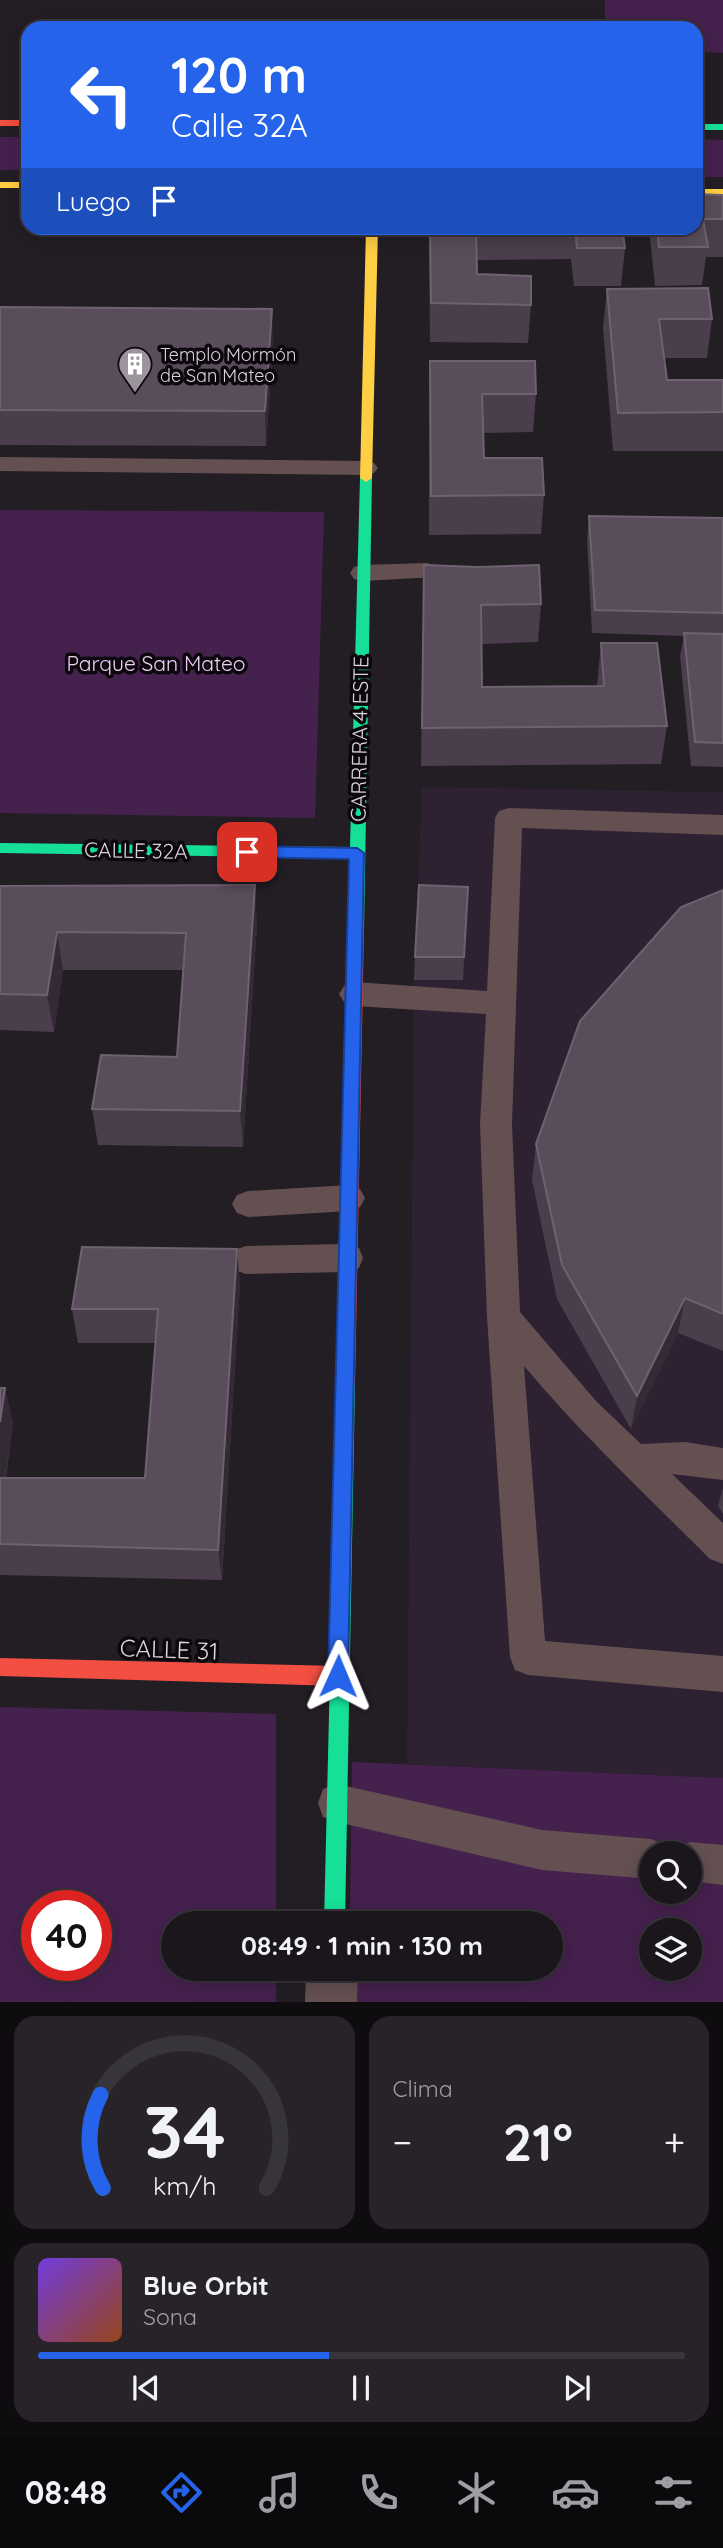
<!DOCTYPE html>
<html lang="es">
<head>
<meta charset="utf-8">
<style>
  :root { --surface:#1a161b; --page:#272328; --text:#f1f3f6; --muted:#9f9fa3; --line:#38353a; --accent:#2563eb }
  body { margin:0; font-family:Quicksand,sans-serif; background:var(--page); color:var(--text); height:100vh; display:flex; flex-direction:column; font-size:26px; white-space:nowrap }
  * { box-sizing:border-box; margin:0 }
  p { font-size:23px; color:var(--muted) }
  .icon { flex:none; width:38px; height:38px; fill:none; stroke:currentColor; stroke-width:2; stroke-linecap:round; stroke-linejoin:round }
  .map { position:relative; height:2002px; overflow:hidden }
  .details { display:flex; flex-direction:column; gap:14px; padding:14px; background:#0e0c0f; flex:1 }
  .details>* { flex:none }
  .hud { position:absolute; left:21px; top:21px; width:682px; height:214px; border-radius:21px; box-shadow:0 4px 18px #0003,0 0 0 2px var(--line); background:#2563eb; color:#fff; overflow:hidden }
  .fabs { position:absolute; left:639px; top:1841px; display:grid; gap:14px }
  .fabs a { display:grid; place-items:center; width:63px; height:63px; border-radius:50%; background:var(--surface); box-shadow:0 4px 18px #0003,0 0 0 2px var(--line); font-size:35px }
  .speed { position:absolute; left:21px; top:1890px; display:flex; gap:14px; font-size:35px; font-weight:700; text-align:center }
  .speed>* { display:grid; place-content:center; width:91px; height:91px; border-radius:50%; background:var(--surface); box-shadow:0 4px 18px #0003,0 0 0 2px var(--line); line-height:1 }
  .speed .limit { border:10px solid #d22; background:#fff; color:#111 }
  .pin { position:absolute; display:grid; place-items:center; width:60px; height:60px; color:#fff; margin:-30px; border-radius:14px; box-shadow:0 4px 10px #0006 }
  .me { position:absolute; width:77px; margin:-38px; rotate:1deg; stroke-linejoin:round; filter:drop-shadow(0 0 5px #0008) }
  .turn { display:flex; align-items:center; gap:24px; height:147px; padding:0 35px; font-size:32px }
  .turn .icon { width:91px; height:91px; stroke-width:2.5 }
  .turn b { display:block; font-size:49px; line-height:60px }
  .then { display:flex; align-items:center; height:66px; padding:0 35px; background:#0003; gap:14px; font-size:26px }
  .big { font-size:52px; font-weight:800; line-height:1.1 }
  .details .card { flex:1; display:flex; flex-direction:column; justify-content:center; gap:10px; min-width:0; padding:0 24px; border-radius:21px; background:var(--page) }
  .details .dial { align-items:center; gap:0 }
  .dial svg { height:182px; overflow:visible; fill:none; stroke:var(--line); stroke-width:7; stroke-linecap:round; text-anchor:middle }
  .dial text { fill:var(--text); stroke:none }
  .song { display:flex; align-items:center; gap:21px }
  .cover { width:84px; height:84px; border-radius:10px; background:linear-gradient(135deg,hsl(260 70% 55%),hsl(20 70% 35%)) }
  .played { height:7px; border-radius:4px; background:linear-gradient(90deg,var(--accent) 45%,var(--line) 45%) }
  .keys { display:flex; justify-content:space-around; direction:ltr }
  .heat { display:flex; justify-content:space-between; align-items:center; font-size:38px; direction:ltr }
  .details .tiles { flex:1; display:grid; gap:14px; grid-template-columns:1fr 1fr }
  .card:last-child { grid-column:span 2 }
  .trip { position:absolute; left:161px; top:1911px; width:402px; height:70px; border-radius:35px; background:var(--surface); box-shadow:0 4px 18px #0003,0 0 0 2px var(--line); font-weight:800; line-height:70px; text-align:center }
  .tab-bar { display:flex; height:112px; justify-content:space-around; align-items:center; background:#0a090b; color:var(--muted) }
  .tab-bar .icon { width:49px; height:49px }
  .tab-bar .on { color:var(--accent) }
  .tab-bar b { font-size:32px; color:var(--text) }
  .map>svg:first-child { display:block }
  .built { fill:#2e2132 }
  .green { fill:#45214e; fill-rule:evenodd }
  .lines { fill:none; stroke-linecap:round; stroke-linejoin:round }
  .lane { fill:#645051; fill-rule:evenodd }
  .street { fill:#645051; fill-rule:evenodd }
  .fast { fill:#16e098; fill-rule:evenodd }
  .slow { fill:#ffcf43; fill-rule:evenodd }
  .jam { fill:#f24e42; fill-rule:evenodd }
  .wall { fill:#4a3d4c }
  .shaded-wall { fill:#342a35 }
  .building { fill:#5a4d5b; stroke:#6e6270; stroke-width:2 }
  .route { fill:#2563eb; stroke:#184099; stroke-width:2 }
  .labels { text-anchor:middle; dominant-baseline:central; stroke-width:7; stroke-linejoin:round; paint-order:stroke }
  .far-poi-label { font-size:18px; fill:#dbd3dc; stroke:#0b070d; text-anchor:start }
  .park-label { font-size:21px; fill:#eecef5; stroke:#0b070d }
  .street-label { font-size:21px; fill:#dbd3dc; stroke:#0b070d }
  .near-street-label { font-size:24px; fill:#dbd3dc; stroke:#0b070d }
</style>
</head>
<body>
<div class="map">
<svg width="723" height="2002" viewBox="0 0 723 2002">
  <rect width="100%" height="100%" fill="#231e24"/>
  <path class="built" d="M422,787L723,792V1778L407,1764L414,980Z"/>
  <path class="green" d="M605,0H723V53L697,52L696,28H605Z
    M0,137H28V170H0Z
    M697,139L723,140V177H697Z
    M0,510L324,512L315,818L0,813Z
    M0,1707L276,1714V1923H173V1969H276V2002H0ZM37,1906H96V1965H37Z
    M352,1762L723,1778V2002H349V1969H551V1923H350ZM651,1853H690V1892H651ZM651,1930H690V1969H651Z"/>
  <g class="lines">
    <path class="lane" d="M0,457L366,461L374,463L378,468L374,473L366,475L0,471Z
      M426,563L435,565L439,571L435,577L363,581L354,579L350,573L354,567L363,565Z
      M509,808L723,815V835L522,828L512,1124L520,1312L596,1401L641,1444L685,1442L723,1448V1480L672,1474L723,1523V1564L710,1559C646,1495 582,1435 524,1366L545,1641L723,1656V1692L528,1675L515,1670L510,1657L487,1317L480,1124L486,1014L354,1006L344,1002L339,994L344,986L354,982L487,991L495,818L499,811Z
      M349,1185L360,1189L365,1198L360,1207L349,1211L248,1217L237,1213L232,1204L237,1195L248,1191Z
      M347,1244L359,1248L363,1258L359,1268L347,1272L246,1274L234,1270L230,1260L234,1250L246,1246Z
      M337,1784L542,1830L651,1839L665,1845L668,1853H651V1879L542,1870L337,1822L323,1817L318,1803L323,1789Z
      M690,1842L723,1845V1885L690,1881V1853H674L676,1848Z"/>
    <path class="street" d="M306,1969H358L357,2002H305Z"/>
    <path class="fast" d="M696,124H723V130H696Z
      M366,474L372,478L364,928L361,932H351L348,928L350,858L0,853V843L350,847L360,478Z
      M346,1375L352,1377L355,1383L345,1923H324L337,1383L340,1377Z"/>
    <path class="slow" d="M0,182H28V188H0Z
      M696,189H723V195H696Z
      M366,228H378L372,478L366,482L360,478Z"/>
    <path class="jam" d="M0,120H28V126H0Z
      M356,922L364,928L355,1383L352,1389L346,1391L340,1389L337,1383L348,928Z
      M0,1658L338,1666L345,1669L348,1676L345,1683L338,1686L0,1676Z"/>
  </g>
  <path class="wall" d="M723,195V257H706L702,285L655,286L649,228H696Z
    M429,228H622L625,248L621,286H574L571,259L477,260V274L531,305L528,343L430,342Z
    M607,289L712,319L707,358H664L667,380H723V451H613L603,327Z
    M0,307L273,344L266,446L0,445Z
    M430,361L536,394L533,432L483,433L484,458L544,495L541,534L429,535V400Z
    M589,516L723,518V767L691,766L680,656L684,636L592,633L587,539Z
    M424,565L541,604L538,642L481,644L482,687L597,686L601,643L667,726L661,764L421,766Z
    M0,886L257,923L243,1147L98,1145L92,1109L177,1057L183,970H63L54,1032L0,1030Z
    M468,887L463,980H414L415,957Z
    M723,890V1351L678,1333L631,1429L557,1299L532,1180L536,1144Z
    M240,1283L222,1580L0,1575V1388L13,1421L6,1478H145L156,1343H78L72,1309Z
    M723,1488V1514L718,1506Z"/>
  <path class="shaded-wall" d="M272,309L273,344L266,446L265,411Z
    M255,885L257,923L243,1147L240,1111Z
    M57,932L63,970L54,1032L47,995Z
    M237,1249L240,1283L222,1580L218,1550Z
    M685,1298L678,1333L631,1429L637,1396Z
    M5,1388L13,1421L1,1510L0,1505V1422Z"/>
  <path class="building" d="M696,194L723,195V219H703L708,247H659L657,228H696Z
    M430,228H476L477,274L531,276V305L431,303Z
    M575,228H622L625,248H577Z
    M708,288L712,319H659L667,380H723V412L618,413L607,289Z
    M0,307L272,309L265,411L0,410Z
    M430,361H535L536,394H482L484,458H542L544,495L431,496Z
    M589,516L723,518V613L595,610Z
    M424,565L478,567L539,565L541,604L481,605L482,687L604,686L601,643H657L667,726L422,728Z
    M684,633L723,634V743L695,742Z
    M255,885L240,1111L92,1109L101,1055L177,1057L186,933L57,932L47,995L0,994V886Z
    M419,885L468,887L464,957H415Z
    M723,890V1314L685,1298L637,1396L562,1265L536,1144L580,1021L681,907Z
    M82,1247L237,1249L218,1550L0,1544V1478H145L158,1309H72Z
    M0,1388H5L0,1422Z"/>
  <path class="route" d="M247,846L357,848L364,853L348,1676L345,1683L338,1686L331,1683L328,1676L349,859L247,857L239,852Z"/>
  <defs>
    <g id="building-pin" transform="scale(1.75)"><path d="M0 17L-7.5 6A9.5 9.5 0 1 1 7.5 6Z" fill="#9b949c" stroke="#0b070d"/><path d="M-4-6H4V6H1V3H-1V6H-4ZM-2.5-4.3h1.7v1.8h-1.7ZM.8-4.3h1.7v1.8H.8ZM-2.5-1h1.7V.8h-1.7ZM.8-1h1.7V.8H.8Z" fill="#fff"/></g>
  </defs>
  <g fill-rule="evenodd">
    <use href="#building-pin" x="135" y="364"/>
  </g>
  <g class="labels">
    <g class="far-poi-label">
      <text x="160" y="354">Templo Mormón<tspan x="160" dy="21">de San Mateo</tspan></text>
    </g>
    <g class="park-label">
      <text x="156" y="663">Parque San Mateo</text>
    </g>
    <g class="street-label">
      <text transform="translate(359 739) rotate(-89)">CARRERA 4 ESTE</text>
      <text transform="translate(136 850) rotate(1)">CALLE 32A</text>
    </g>
    <g class="near-street-label">
      <text transform="translate(169 1649) rotate(2)">CALLE 31</text>
    </g>
  </g>
</svg>
<div class="fabs">
<a><svg class="icon" aria-label="search" viewBox="0 0 24 24"><circle cx="10" cy="10" r="6"/><path d="M15 15l6 6"/></svg></a>
<a><svg class="icon" aria-label="layers" viewBox="0 0 24 24"><path d="M12 4l9 5-9 5-9-5zM3 14l9 5 9-5"/></svg></a>
</div>
<div class="speed"><div class="limit">40</div></div>
<div class="pin" style="left:247px;top:852px;background:#d93025"><svg class="icon" aria-label="arrive" viewBox="0 0 24 24"><path d="M6 21V4h12l-3 4 3 4H6"/></svg></div>
<svg class="me" style="left:338px;top:1676px" viewBox="-20 -20 40 40"><path d="M0-17L14 15 0 8-14 15z" fill="#2563eb" stroke="#fff" stroke-width="4"/></svg>
<div class="trip">08:49 · 1 min · 130 m</div>
<div class="hud">
<div class="turn"><svg class="icon" aria-label="left" viewBox="0 0 24 24"><path d="M17 20v-9H6M10 6l-5 5 5 5"/></svg><div><b>120 m</b>Calle 32A</div></div>
<div class="then">Luego<svg class="icon" aria-label="arrive" viewBox="0 0 24 24"><path d="M6 21V4h12l-3 4 3 4H6"/></svg></div>
</div>
</div>
<section class="details">
<div class="tiles">
<div class="card dial"><svg viewBox="0 0 100 80">
<path d="M14 69A42 42 0 1 1 86 69"/>
<path d="M14 69A42 42 0 0 1 13 28" stroke="#2563eb"/>
<text x="50" y="56" font-size="32" font-weight="700">34</text>
<text x="50" y="72" font-size="11">km/h</text>
</svg></div>
<div class="card"><p>Clima</p>
<div class="heat"><a>−</a><b class="big">21°</b><a>+</a></div>
</div>
<div class="card">
<div class="song"><i class="cover"></i><div><b>Blue Orbit</b><p>Sona</p></div></div>
<div class="played"></div>
<div class="keys"><svg class="icon" aria-label="previous" viewBox="0 0 24 24"><path d="M18 5L8 12l10 7zM5 5v14"/></svg><svg class="icon" aria-label="pause" viewBox="0 0 24 24"><path d="M8 5v14M16 5v14"/></svg><svg class="icon" aria-label="next" viewBox="0 0 24 24"><path d="M6 5l10 7-10 7zM19 5v14"/></svg></div>
</div>
</div>
</section>
<nav class="tab-bar">
<b>08:48</b>
<svg class="icon on" aria-label="directions" viewBox="0 0 24 24"><path d="M12 3l9 9-9 9-9-9zM9 14v-3h6M13 9l2 2-2 2"/></svg>
<svg class="icon" aria-label="music" viewBox="0 0 24 24"><path d="M9 18V5l10-2v13"/><circle cx="6" cy="18" r="3"/><circle cx="16" cy="16" r="3"/></svg>
<svg class="icon" aria-label="phone" viewBox="0 0 24 24"><path d="M5 4h4l2 5-3 2q2 4 5 5l2-3 5 2v4C11 20 4 13 5 4z"/></svg>
<svg class="icon" aria-label="climate" viewBox="0 0 24 24"><path d="M12 3v18M4 7l16 10M4 17L20 7"/></svg>
<svg class="icon" aria-label="car" viewBox="0 0 24 24"><path d="M5 17H2v-5l4-1 3-4h7l3 4 3 1v5h-3M9 17h6M6 11h13"/><circle cx="7" cy="17" r="2"/><circle cx="17" cy="17" r="2"/></svg>
<svg class="icon" aria-label="filters" viewBox="0 0 24 24"><path d="M4 7h16M4 17h16"/><circle cx="9" cy="7" r="2"/><circle cx="15" cy="17" r="2"/></svg>
</nav>
</body>
</html>
